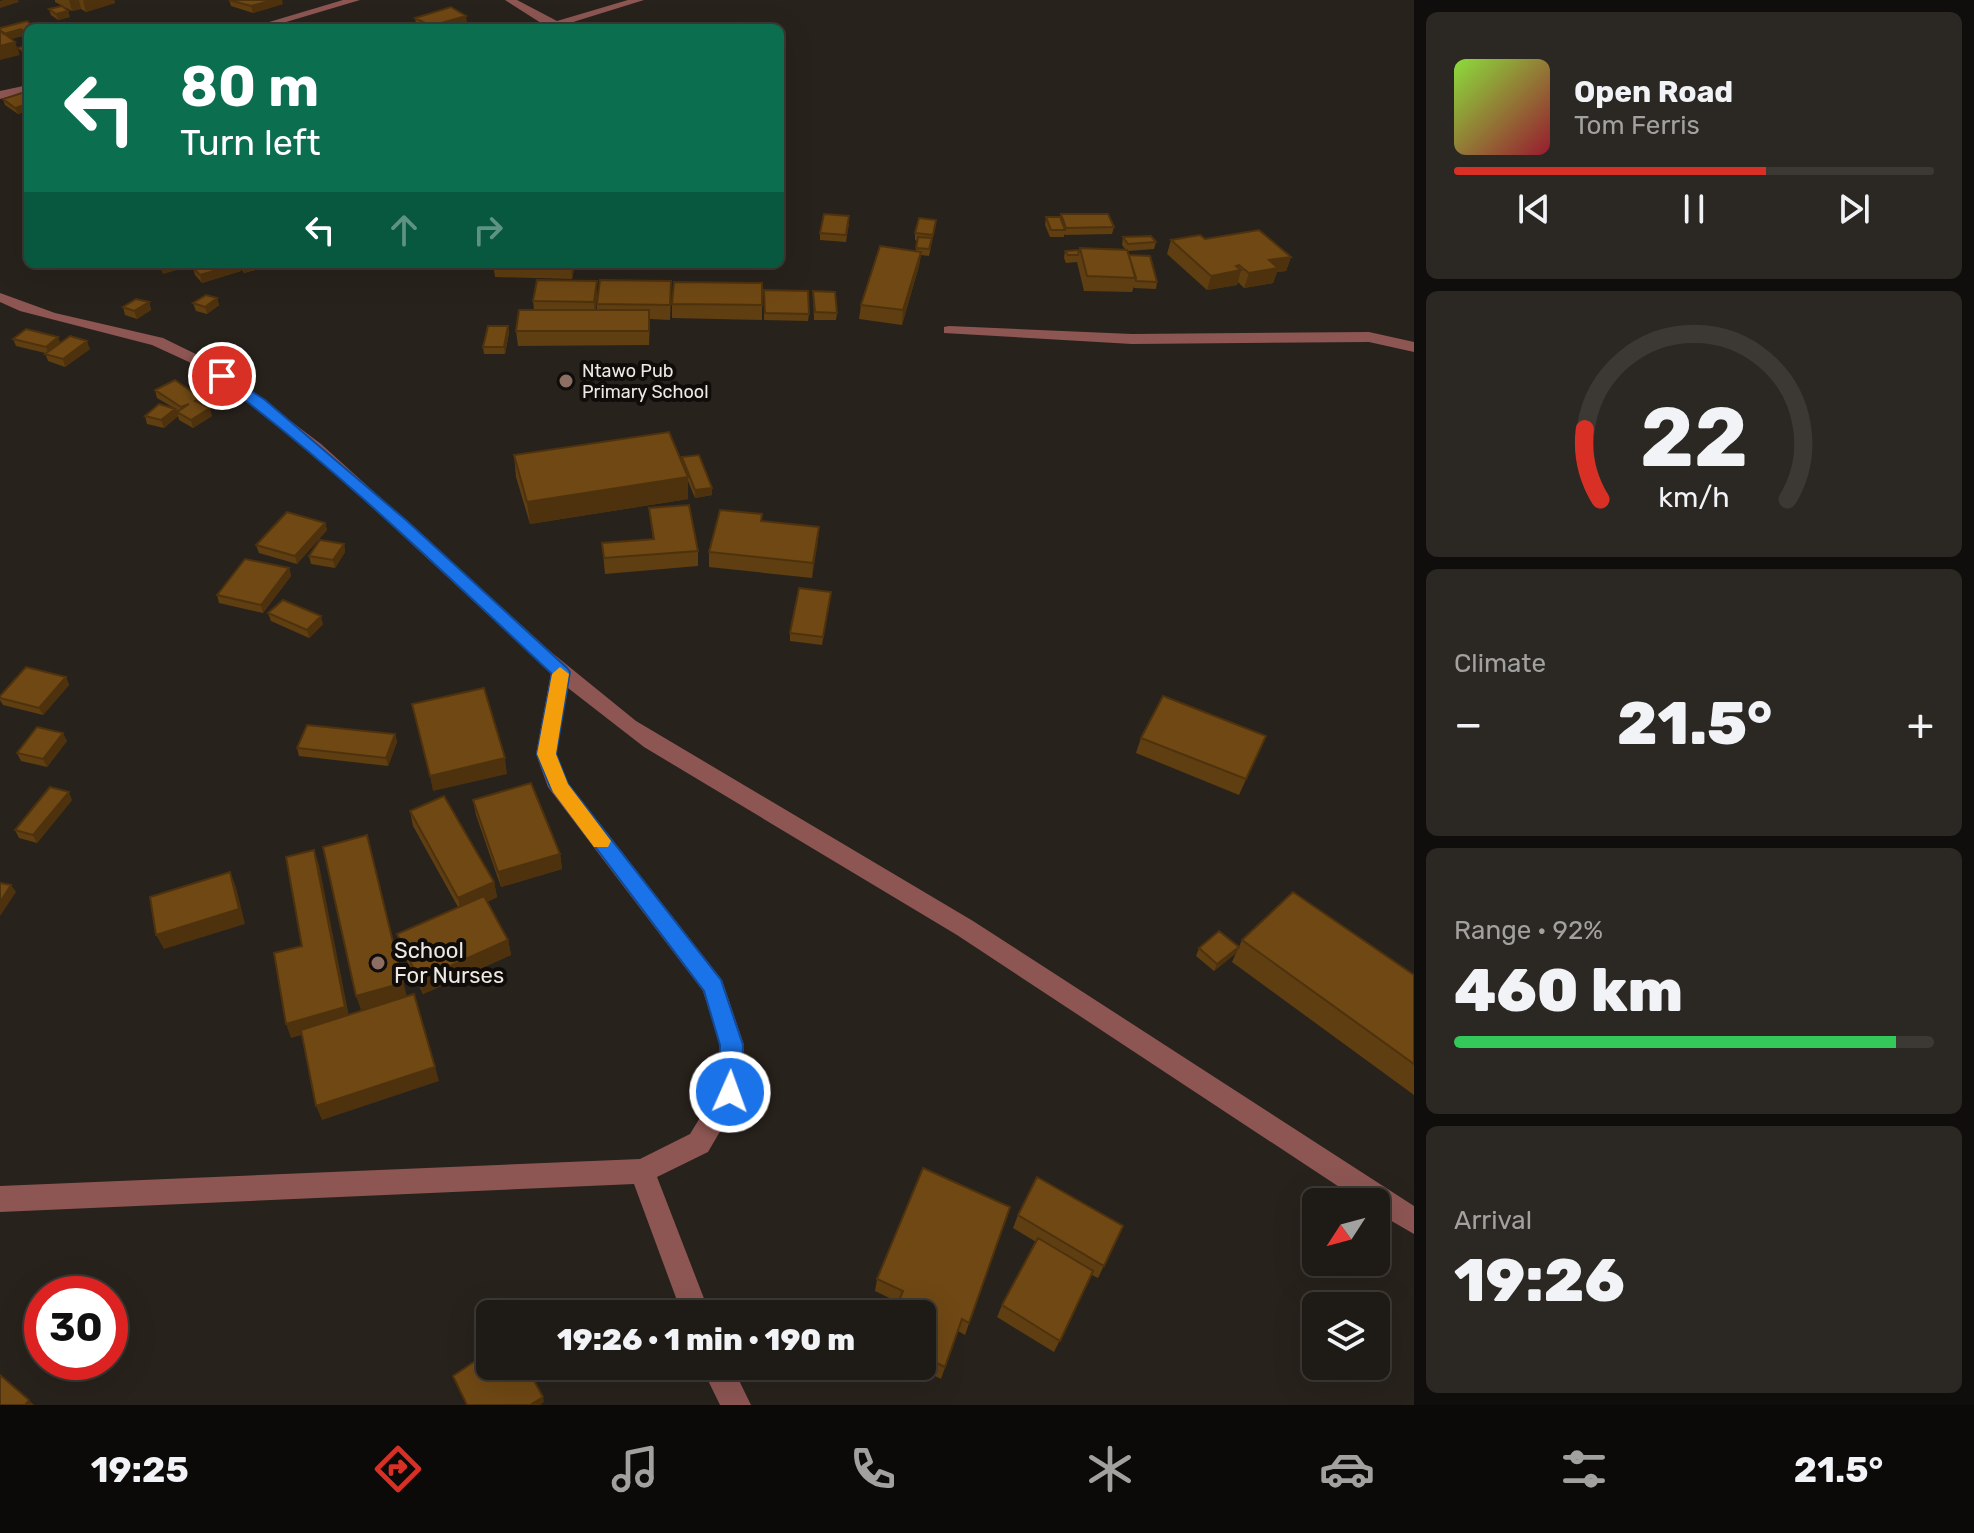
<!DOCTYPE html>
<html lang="en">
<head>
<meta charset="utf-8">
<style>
  :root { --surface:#1e1a15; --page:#2b2722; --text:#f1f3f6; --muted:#a1a1a0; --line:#3c3834; --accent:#d93025 }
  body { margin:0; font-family:Rubik,sans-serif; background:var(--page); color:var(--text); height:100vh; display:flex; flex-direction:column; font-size:30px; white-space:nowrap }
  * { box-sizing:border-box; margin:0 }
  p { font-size:26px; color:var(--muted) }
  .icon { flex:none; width:44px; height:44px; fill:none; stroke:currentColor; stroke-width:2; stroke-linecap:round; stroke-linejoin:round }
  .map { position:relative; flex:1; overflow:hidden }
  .details { display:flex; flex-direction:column; gap:12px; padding:12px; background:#100e0c; width:560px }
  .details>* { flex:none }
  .guide { position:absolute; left:24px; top:24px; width:760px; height:244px; border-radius:12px; box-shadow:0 8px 32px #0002,0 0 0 2px var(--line); background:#0b6e4f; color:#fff; overflow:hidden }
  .needle { width:52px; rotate:234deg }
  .tools { position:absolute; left:1302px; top:1188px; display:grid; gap:16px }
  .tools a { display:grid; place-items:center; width:88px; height:88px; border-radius:12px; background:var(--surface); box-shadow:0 8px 32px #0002,0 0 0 2px var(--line); font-size:40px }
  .speed { position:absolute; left:24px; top:1276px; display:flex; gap:16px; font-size:40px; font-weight:700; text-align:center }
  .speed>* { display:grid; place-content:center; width:104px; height:104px; border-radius:50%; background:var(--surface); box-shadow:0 8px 32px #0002,0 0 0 2px var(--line); line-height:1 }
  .speed .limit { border:12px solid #d22; background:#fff; color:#111 }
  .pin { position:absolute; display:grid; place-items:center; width:68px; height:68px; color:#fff; margin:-34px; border:4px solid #fff; border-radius:50%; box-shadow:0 2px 8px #0007 }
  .me { position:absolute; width:88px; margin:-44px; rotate:2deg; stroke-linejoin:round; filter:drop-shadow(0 0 6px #0008) }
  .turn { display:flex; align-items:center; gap:28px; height:168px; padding:0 24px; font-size:36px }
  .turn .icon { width:104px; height:104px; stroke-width:2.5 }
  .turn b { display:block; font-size:56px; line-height:68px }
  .lanes { display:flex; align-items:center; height:76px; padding:0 24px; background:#0003; justify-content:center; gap:40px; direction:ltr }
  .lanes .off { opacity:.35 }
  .big { font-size:60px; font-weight:800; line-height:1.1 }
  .details .widget { flex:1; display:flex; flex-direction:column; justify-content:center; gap:12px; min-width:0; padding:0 28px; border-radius:12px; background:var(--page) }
  .details .dial { align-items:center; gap:0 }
  .dial svg { height:208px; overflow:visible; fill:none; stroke:var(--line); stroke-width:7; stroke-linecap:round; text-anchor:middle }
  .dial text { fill:var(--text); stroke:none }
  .song { display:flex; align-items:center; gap:24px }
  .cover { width:96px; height:96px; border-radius:12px; background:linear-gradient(135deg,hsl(90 70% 55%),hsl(350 70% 35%)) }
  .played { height:8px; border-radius:4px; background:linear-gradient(90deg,var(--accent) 65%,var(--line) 65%) }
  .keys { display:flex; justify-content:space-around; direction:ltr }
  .heat { display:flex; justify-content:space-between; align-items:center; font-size:44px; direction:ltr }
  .charge { height:12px; border-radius:6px; background:linear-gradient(90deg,#34c759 92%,var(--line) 0) }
  .trip { position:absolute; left:476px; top:1300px; width:460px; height:80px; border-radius:12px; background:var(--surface); box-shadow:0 8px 32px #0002,0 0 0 2px var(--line); font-weight:800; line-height:80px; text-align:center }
  .menu { display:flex; height:128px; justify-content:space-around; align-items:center; background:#0c0a08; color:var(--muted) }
  .menu .icon { width:56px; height:56px }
  .menu .on { color:var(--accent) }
  .menu b { font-size:36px; color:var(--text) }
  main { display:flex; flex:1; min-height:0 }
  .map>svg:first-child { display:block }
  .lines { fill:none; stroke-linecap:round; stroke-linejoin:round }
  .street { fill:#8d5653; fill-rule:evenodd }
  .wall { fill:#5f3e11 }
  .shaded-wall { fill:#4e320e }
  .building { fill:#6f4814; stroke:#4e320e; stroke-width:2 }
  .route { fill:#1a73e8; stroke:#114b97; stroke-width:2 }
  .slow { fill:#f59e0b }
  .education-dot { fill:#8d6e63; stroke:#0f0c09; stroke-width:3 }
  .labels { text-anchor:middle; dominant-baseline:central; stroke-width:8; stroke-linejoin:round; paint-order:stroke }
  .far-poi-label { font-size:18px; fill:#ede9e5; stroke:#0f0c09; text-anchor:start }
  .poi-label { font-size:22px; fill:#ede9e5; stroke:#0f0c09; text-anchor:start }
</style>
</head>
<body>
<main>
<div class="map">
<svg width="1414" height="1405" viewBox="0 0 1414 1405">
  <rect width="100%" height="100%" fill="#28221c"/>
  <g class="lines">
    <path class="street" d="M343,0H360L266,28H249Z
      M505,0H517L557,21L628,0H644L557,27L541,23Z
      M28,85V92L0,99V91Z
      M0,293L55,313L163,338L212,362L321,444L551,652L636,721L973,921L1414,1206V1234L1376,1212V1202H1362L957,935L644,747L568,688L556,754L568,783L722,980L744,1045L743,1092L708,1152L657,1177L710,1314H682L634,1184L0,1212V1186L640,1159L690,1134L717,1090L720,1045L703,991L548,787L536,754L551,673L344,481L274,422L202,368L152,345L20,311L0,302Z
      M949,326L1132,334L1369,332L1414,342V352L1369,342L1132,344L944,333V327Z
      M701,1366H732L751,1405H720Z"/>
  </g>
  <path class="wall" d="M55,0H114L115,3L86,12L81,9L72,11L55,2Z
    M229,0L283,4L253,13L231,6Z
    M49,9L70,17L58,20L51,15Z
    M415,18L467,22L446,28H424L416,24Z
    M28,91V111L18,114L5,105L3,99Z
    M1061,214L1114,227L1112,234L1065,235L1064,234V237H1050L1045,225L1046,217H1060Z
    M849,223L846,242L820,240V233Z
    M935,227L929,256L921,255L919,266L902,325L859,319L861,305L916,251L917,241L915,240V233Z
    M1123,237L1156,242L1154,249L1128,251L1129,256L1157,282L1156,289L1134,288V286L1132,292L1084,291L1077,262L1066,263L1064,258L1065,251L1079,250L1080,248L1125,249L1122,245Z
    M1205,239L1291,257L1286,271L1277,272L1273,283L1244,288L1238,282L1237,285L1207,290L1167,254L1171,240Z
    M207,264H277L244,273L240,267L241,271L202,283L195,275L193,268Z
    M493,264H575L572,279L495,277Z
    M597,281V295L596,310H597V304L671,296L670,320L650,319L649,345L518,346L516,331L534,310L533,301Z
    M764,290L809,314L808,321L764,320Z
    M813,291L837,313L836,320H814Z
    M217,298L219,305L207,314L196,311L193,303Z
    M149,302L151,310L137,319L125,315L123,307Z
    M672,304L762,305V320L672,318Z
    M508,326L509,333L505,354H484L483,347Z
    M58,337L60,343L90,349L65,367L48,361L45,353L16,346L13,339Z
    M155,390L203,405L212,416L193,428L179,420L177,412L178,411L175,410L178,416L164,428L147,424L145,416L174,408L157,398Z
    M514,455L682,462V457L712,488V495L695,498L688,481V499L530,524L516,477Z
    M649,508L698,551V566L605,574L602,543L653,539Z
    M762,514V521L819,527L812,578L709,567V552Z
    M325,523L327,530L297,564L259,553L256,545Z
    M344,544L345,552L335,568L311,564L309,556Z
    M289,568L291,576L263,613L219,603L217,595Z
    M831,592L822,645L790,641V633Z
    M268,613L323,624L309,638L271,621Z
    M66,677L69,685L43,715L3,705L0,700V696Z
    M395,734L397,742L388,766L299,756L297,748Z
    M1141,738L1259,751L1239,795L1136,753Z
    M67,741L47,767L21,761L17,753Z
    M72,800L37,843L19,838L15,830Z
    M473,800L560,854L562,869L501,887L476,815Z
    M410,811L494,882L497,897L487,902L508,940L511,955L423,994L401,949L397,934L458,907L413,826Z
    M1242,940L1414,975V1095L1232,962Z
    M1239,947L1235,954L1214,971L1196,956L1199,948Z
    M1010,1207L965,1335L958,1331L941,1379L915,1366H922V1314L875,1291L877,1279Z
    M1018,1215L1123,1226L1098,1278L1092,1275L1054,1352L997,1317L1002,1305L1036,1242L1013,1228Z"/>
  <path class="shaded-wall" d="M3,0H18L19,2L0,8V1Z
    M69,0H79L81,9L72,11Z
    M83,0H114L115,3L86,12Z
    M273,0H282L283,4L253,13L251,6Z
    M68,11L70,17L58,20L56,14Z
    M466,16L467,22L446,28H431V26Z
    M21,29L24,36L3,41L1,34Z
    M15,42L20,55L0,60V46Z
    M28,51V58L26,59L24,52Z
    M28,104V111L18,114L15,108Z
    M921,252L919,266L902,325L903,310Z
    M1291,257L1286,271L1277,272L1273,283L1244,288L1249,273L1269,260Z
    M171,264H175L177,270L163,274L160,267Z
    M239,264L241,271L202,283L200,275Z
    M248,264H277L244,273L242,266Z
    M571,264H575L572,279Z
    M1239,265L1238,271L1241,270L1237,285L1207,290L1211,276Z
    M597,281V295L595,317L594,302Z
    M217,298L219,305L207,314L205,307Z
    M149,302L151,310L137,319L134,311Z
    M508,326L509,333L505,354L504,347Z
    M58,337L61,345L49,354L46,347Z
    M87,341L90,349L65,367L63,359Z
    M201,398L204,405L195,401Z
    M210,408L212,416L193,428L191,420Z
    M175,409L178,416L164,428L161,420Z
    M688,477V499L530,524L527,502Z
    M712,488V495L695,498V490Z
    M325,523L327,530L297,564L295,556Z
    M819,527L818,542L812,578L813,563Z
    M344,544L345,552L335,568L333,560Z
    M289,568L291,576L263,613L261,605Z
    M321,616L323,624L309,638L307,630Z
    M66,677L69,685L43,715L39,708Z
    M63,733L67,741L47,767L43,759Z
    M395,734L397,742L388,766L386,758Z
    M505,758L507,774L433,791L430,776Z
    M69,792L72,800L37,843L33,835Z
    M314,850L319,865L350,1021L291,1038L286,1024L345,1007Z
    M371,851L407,997L361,1010L356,996Z
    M560,854L562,869L501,887L498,872Z
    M230,872L236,887L245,924L164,949L156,935Z
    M494,882L497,897L461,913L458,898Z
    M11,885L16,892L0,916V902Z
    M508,940L511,955L423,994L419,980Z
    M1239,947L1235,954L1214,971L1217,964Z
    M435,1067L439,1081L322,1120L316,1106Z
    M543,1397L544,1402L540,1405H530Z
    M29,1400L34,1405H25Z"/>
  <path class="building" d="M229,0H273L251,6Z
    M62,6L68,11L56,14L49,9Z
    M451,7L466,16L431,26L415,18Z
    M27,21L35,28H28V35L21,29L4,34L0,30V28Z
    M0,30L15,42L0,46Z
    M28,45V51L24,52L18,48Z
    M28,91V104L15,108L3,99Z
    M824,214L849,216L846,235L820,233Z
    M1061,214H1108L1114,227L1066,228Z
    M1046,217H1060L1065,230H1051Z
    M919,218L936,220L933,235L915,233Z
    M1259,230L1291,257L1269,260L1278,268L1249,273L1239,265L1236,266L1241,270L1211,276L1171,240L1200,235L1205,239Z
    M1151,236L1156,242L1128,244L1123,237Z
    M918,237L932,238L929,249L916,248Z
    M880,246L921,252L903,310L861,305Z
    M1080,248L1127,250L1136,278L1087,276Z
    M1079,250L1078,255H1068L1065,251Z
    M1129,255L1150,256L1157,282L1136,281Z
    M207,264H238L200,275L193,268Z
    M537,280L597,281L594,302L533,301Z
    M600,280L671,281L670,305L597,304Z
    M674,282L762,283V305L672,304Z
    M764,290L808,291L809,314L765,313Z
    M813,291L835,292L837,313L815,312Z
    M206,295L217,298L205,307L193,303Z
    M136,299L149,302L134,311L123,307Z
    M519,310H649V331H516Z
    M488,326H508L504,347H483Z
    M26,329L58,337L46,347L13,339Z
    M70,336L87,341L63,359L45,354Z
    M175,380L201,398L195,401L210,408L191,420L177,412L189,404L181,407L155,390Z
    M159,404L175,409L161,420L145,416Z
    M669,432L688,477L527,502L514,455Z
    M699,455L712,488L695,490L682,457Z
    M689,505L698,551L604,558L602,543L654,539L649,508Z
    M720,510L762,514L761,521L819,527L813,563L709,552Z
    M287,512L325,523L295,556L256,545Z
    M320,540L344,544L333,560L309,556Z
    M245,559L289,568L261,605L217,595Z
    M799,588L831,592L823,637L790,633Z
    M283,600L321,616L307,630L268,613Z
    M26,667L66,677L39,708L0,698V696Z
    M484,688L505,758L430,776L412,704Z
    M1163,696L1266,736L1246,779L1141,738Z
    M307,725L395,734L386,758L297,748Z
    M37,727L63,733L43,759L17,753Z
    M531,783L560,854L498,872L473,800Z
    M50,787L69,792L33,835L15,830Z
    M444,796L494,882L458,898L410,811Z
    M367,835L403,983L356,996L323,847Z
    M314,850L345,1007L286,1024L274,953L302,946L286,857Z
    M230,872L239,909L156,935L150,897Z
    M0,883L11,885L0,902Z
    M1293,892L1414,975V1064L1242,940Z
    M484,896L508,940L419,980L397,934Z
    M1219,931L1239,947L1217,964L1199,948Z
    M414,994L435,1067L316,1106L301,1030Z
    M923,1168L1010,1207L969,1323L962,1319L945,1367L922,1356V1314H893L903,1291L877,1279Z
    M1037,1177L1123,1226L1104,1266L1018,1215Z
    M1038,1238L1093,1271L1060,1341L1002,1305Z
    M490,1351V1366H526L543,1397L530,1405H467L453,1376Z
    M0,1375L29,1400L25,1405H0Z"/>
  <path class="route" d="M222,372L265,400L407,521L567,668L570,672L556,754L568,784L721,980L743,1045L742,1092L738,1100L730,1103L722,1100L719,1092L720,1045L704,991L550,787L537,754L552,674C443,572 336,467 217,379V373Z"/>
  <path class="slow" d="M560,667L569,674L556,754L568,784L611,841L608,847H594L553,792L537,754L552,674Z"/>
  <g class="education-dot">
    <circle cx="566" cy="381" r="8"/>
    <circle cx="378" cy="963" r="8"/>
  </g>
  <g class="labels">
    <g class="far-poi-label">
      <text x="582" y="371">Ntawo Pub<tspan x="582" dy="21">Primary School</tspan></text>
    </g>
    <g class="poi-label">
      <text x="394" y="950">School<tspan x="394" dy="25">For Nurses</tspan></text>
    </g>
  </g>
</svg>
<div class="tools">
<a><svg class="needle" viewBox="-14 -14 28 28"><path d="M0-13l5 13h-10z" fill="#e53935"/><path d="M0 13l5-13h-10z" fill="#a1a1a0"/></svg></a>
<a><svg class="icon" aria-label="layers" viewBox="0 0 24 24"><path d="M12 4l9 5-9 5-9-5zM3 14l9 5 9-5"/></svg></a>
</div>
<div class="speed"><div class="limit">30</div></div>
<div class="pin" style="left:222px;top:376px;background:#d93025"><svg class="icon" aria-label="arrive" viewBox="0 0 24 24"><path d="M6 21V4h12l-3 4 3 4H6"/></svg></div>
<svg class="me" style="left:730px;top:1092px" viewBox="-20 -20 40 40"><circle r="17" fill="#1a73e8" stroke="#fff" stroke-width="3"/><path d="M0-11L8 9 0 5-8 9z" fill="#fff"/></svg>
<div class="trip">19:26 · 1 min · 190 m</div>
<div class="guide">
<div class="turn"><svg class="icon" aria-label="left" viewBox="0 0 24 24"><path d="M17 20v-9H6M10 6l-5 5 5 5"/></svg><div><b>80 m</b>Turn left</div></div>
<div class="lanes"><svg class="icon" aria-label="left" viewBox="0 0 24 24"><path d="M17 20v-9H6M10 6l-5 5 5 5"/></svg><svg class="icon off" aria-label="ahead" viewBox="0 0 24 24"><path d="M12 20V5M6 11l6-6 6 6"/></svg><svg class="icon off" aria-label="right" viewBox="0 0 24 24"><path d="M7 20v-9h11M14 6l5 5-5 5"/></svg></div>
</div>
</div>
<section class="details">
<div class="widget">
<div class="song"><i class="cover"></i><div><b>Open Road</b><p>Tom Ferris</p></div></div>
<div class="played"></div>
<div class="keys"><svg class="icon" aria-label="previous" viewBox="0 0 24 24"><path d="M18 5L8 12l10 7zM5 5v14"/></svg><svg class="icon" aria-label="pause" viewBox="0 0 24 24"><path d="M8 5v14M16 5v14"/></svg><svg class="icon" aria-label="next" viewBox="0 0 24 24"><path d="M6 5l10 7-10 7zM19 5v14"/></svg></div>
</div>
<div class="widget dial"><svg viewBox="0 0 100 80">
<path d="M14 69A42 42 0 1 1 86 69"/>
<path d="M14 69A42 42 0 0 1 8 42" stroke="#d93025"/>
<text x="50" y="56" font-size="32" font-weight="700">22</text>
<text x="50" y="72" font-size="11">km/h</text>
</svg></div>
<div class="widget"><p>Climate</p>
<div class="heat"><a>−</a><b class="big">21.5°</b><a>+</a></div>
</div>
<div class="widget"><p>Range · 92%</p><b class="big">460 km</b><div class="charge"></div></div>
<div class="widget"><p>Arrival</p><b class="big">19:26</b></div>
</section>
</main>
<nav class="menu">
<b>19:25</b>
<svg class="icon on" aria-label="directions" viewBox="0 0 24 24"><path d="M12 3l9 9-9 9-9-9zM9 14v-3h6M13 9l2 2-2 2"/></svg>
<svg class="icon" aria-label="music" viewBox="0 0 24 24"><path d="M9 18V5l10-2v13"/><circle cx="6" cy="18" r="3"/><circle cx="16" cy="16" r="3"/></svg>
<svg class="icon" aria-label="phone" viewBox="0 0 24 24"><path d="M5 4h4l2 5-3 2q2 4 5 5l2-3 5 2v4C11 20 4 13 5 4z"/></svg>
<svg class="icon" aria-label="climate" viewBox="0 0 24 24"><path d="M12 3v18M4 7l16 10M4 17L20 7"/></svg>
<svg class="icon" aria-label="car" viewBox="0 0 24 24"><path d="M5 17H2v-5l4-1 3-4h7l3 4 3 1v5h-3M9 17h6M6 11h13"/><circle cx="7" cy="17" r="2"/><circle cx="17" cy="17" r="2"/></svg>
<svg class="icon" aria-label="filters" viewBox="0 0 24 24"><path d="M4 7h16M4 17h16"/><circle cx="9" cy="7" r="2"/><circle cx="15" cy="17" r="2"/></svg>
<b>21.5°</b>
</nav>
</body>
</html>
